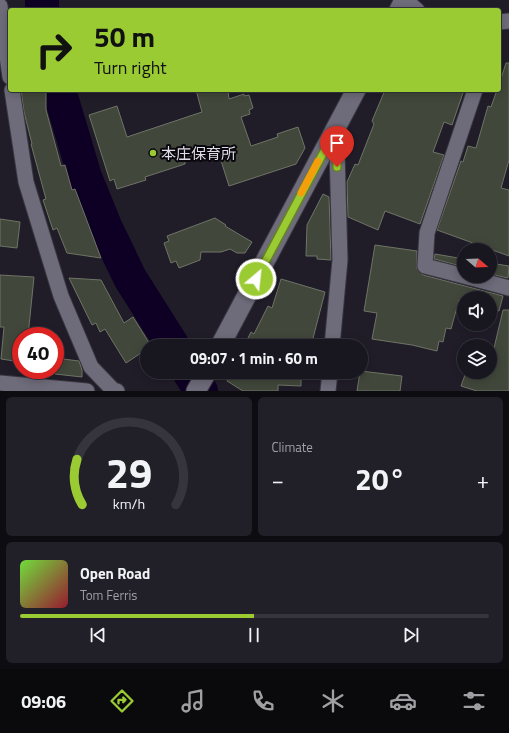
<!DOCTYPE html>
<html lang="en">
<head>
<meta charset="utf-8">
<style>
  :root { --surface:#18161f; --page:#211f28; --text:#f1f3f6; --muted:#9f9fa4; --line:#36353d; --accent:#9bcb33 }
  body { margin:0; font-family:"Titillium Web","Noto Sans JP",sans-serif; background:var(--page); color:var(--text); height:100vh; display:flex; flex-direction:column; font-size:15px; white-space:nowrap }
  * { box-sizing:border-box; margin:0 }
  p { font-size:13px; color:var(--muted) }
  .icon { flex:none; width:22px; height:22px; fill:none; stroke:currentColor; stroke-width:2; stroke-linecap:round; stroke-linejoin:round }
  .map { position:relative; height:391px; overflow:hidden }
  .side { display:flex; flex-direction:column; gap:6px; padding:6px; background:#0d0c11; flex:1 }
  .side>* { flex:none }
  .guide { position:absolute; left:8px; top:8px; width:493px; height:84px; border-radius:4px; box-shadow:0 2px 10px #0003,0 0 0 1px var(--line); background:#9bcb33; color:#111; overflow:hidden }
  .needle { width:26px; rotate:109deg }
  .controls { position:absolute; left:457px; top:243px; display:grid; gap:8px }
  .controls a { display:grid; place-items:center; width:40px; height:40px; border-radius:50%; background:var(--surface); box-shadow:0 2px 10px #0003,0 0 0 1px var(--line); font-size:20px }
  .speed { position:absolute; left:12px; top:327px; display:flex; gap:8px; font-size:20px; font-weight:700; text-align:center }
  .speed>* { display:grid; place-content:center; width:52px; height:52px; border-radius:50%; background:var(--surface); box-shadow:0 2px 10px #0003,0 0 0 1px var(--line); line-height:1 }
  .speed .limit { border:6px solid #d22; background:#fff; color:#111 }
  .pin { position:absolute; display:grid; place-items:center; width:34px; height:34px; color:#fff; margin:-41px -17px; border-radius:50% 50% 50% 0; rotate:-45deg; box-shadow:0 0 4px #0007 }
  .pin .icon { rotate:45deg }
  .me { position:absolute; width:44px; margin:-22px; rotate:28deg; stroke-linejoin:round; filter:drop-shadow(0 0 3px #0008) }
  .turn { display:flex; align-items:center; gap:14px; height:84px; padding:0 20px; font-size:18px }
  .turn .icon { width:52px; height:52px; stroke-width:2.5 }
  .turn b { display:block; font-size:28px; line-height:34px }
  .big { font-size:30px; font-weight:700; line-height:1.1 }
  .side .widget { flex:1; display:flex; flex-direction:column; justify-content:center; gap:6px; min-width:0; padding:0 14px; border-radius:6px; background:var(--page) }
  .side .dial { align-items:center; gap:0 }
  .dial svg { height:104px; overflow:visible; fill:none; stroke:var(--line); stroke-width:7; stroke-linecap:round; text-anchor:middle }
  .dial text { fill:var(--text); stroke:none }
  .song { display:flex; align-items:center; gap:12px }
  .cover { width:48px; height:48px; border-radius:6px; background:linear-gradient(135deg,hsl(100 70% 55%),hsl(350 70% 35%)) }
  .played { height:4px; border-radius:2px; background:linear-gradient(90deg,var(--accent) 50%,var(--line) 50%) }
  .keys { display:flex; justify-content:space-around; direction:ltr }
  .heat { display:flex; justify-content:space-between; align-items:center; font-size:22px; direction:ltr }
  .side .tiles { flex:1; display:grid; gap:6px; grid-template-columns:1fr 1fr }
  .widget:last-child { grid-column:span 2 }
  .trip { position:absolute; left:140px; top:339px; width:228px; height:40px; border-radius:20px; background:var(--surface); box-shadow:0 2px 10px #0003,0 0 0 1px var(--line); font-weight:700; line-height:40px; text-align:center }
  .menu { display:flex; height:64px; justify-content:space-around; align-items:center; background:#0a090c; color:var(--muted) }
  .menu .icon { width:28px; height:28px }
  .menu .active { color:var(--accent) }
  .menu b { font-size:18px; color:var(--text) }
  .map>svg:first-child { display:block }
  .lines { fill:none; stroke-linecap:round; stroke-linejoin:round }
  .river { stroke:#0e0024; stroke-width:34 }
  .building { fill:#41473a; stroke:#6e7466 }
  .minor-casing { stroke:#393740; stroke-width:17 }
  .tertiary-casing { stroke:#393740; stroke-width:21 }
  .minor { stroke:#6e6b7a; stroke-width:15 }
  .tertiary { stroke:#6e6b7a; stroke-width:19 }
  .route-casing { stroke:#658421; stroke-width:10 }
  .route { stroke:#9bcb33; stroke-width:7 }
  .slow { stroke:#f59e0b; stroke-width:7 }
  .poi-dot { fill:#9bcb33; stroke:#0a080e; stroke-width:1.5 }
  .labels { text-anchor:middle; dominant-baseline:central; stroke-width:4; stroke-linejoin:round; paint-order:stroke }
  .poi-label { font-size:15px; fill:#dfdde5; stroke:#0a080e; text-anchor:start }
</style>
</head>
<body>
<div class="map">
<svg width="509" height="391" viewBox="0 0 509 391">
  <rect width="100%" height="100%" fill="#201d29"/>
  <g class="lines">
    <path class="river" d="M42,0V10
      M59,90L85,177L105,226L130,278L173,346
      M189,372L201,391"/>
  </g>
  <path class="building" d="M506,63H509V160L501,188L509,190V256L437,230L461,161L463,162L468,146L476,148L488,106L491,107L497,90H499V85Z
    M21,90H46V110L61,166L65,165L72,190L75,189L101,258L67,253L57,228L53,230L43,200L46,199L31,144H32L24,112Z
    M196,90H228L229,99L244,94V96L249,95L253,108L249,110L250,114L241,117L251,146L278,137L277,134L298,127L305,148L296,164L229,186L218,151L185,161V164L145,177L146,180L117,189L114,179L110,181L89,115L117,106L127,137L202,112Z
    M385,90H464L452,125L444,122L433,152L444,155L420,224L385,211L378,230L348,217L347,182L355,164L358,165L374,124L372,121Z
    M323,194L329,197L331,260L317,259V256H306L307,225Z
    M215,218L226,225L225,226L252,242L245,253H237L230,249L221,252H201L200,260L179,268L176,261L171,263L164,243L169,241L167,236Z
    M0,219L20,222L17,248L0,246Z
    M375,245L417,251V269L423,275L503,296L499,311L490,308V298H464V301L459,300L451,329L446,328L443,342L439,341L437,351L412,345L372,339L377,313L364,311Z
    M435,254L464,259V267L434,259Z
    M490,263L509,266L508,278L490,274Z
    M0,275L34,277L28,336H21V362L1,359L4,327H0Z
    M69,278L101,280L124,323L133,317L151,346H147V349L126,363L105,329L100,332L96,323L92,325Z
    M281,279L325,292L311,346H244L251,332L254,334L268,306L272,308Z
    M503,310H509V391H477L461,386L466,372H490V365Z
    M55,358L79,361L82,370V377L55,374Z
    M361,371L402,376L400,391H357L360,372Z
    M232,372H301V386L278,385V391H243L227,381Z"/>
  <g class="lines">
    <g class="minor-casing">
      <path id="minor" d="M405,0L417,10
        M0,6L10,77
        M499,22L509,21
        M12,90L26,182L61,296L91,367L113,390L117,391
        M328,144L337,151L340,260L332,346
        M464,276L425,266L427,233L475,90
        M464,276L509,288
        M0,383L87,391
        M328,391L330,372"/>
    </g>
    <g class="tertiary-casing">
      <path id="tertiary" d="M399,10L404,0
        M220,346L356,90
        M196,391L207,372"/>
    </g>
    <use href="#minor" class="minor"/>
    <use href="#tertiary" class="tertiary"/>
  </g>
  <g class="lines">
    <g class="route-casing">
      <path id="route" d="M256,279L328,144L337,151V167"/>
    </g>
    <use href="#route" class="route"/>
    <path class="slow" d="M301,193L318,161"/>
  </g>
  <circle class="poi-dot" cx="153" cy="153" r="4"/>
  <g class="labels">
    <g class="poi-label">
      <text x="161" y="153">本庄保育所</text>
    </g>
  </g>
</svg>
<div class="controls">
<a><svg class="needle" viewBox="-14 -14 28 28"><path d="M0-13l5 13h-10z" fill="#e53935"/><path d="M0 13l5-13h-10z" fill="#9f9fa4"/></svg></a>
<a><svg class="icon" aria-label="sound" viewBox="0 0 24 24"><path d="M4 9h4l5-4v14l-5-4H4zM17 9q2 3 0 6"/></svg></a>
<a><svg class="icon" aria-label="layers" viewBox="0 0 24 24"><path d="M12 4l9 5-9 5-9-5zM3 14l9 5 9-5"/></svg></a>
</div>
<div class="speed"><div class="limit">40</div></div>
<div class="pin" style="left:337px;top:167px;background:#d93025"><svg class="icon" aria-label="arrive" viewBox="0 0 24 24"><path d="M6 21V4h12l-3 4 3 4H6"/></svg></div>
<svg class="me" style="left:256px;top:279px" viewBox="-20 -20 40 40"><circle r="17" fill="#9bcb33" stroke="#fff" stroke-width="3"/><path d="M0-11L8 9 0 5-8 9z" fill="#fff"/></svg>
<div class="trip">09:07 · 1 min · 60 m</div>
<div class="guide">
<div class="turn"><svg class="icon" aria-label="right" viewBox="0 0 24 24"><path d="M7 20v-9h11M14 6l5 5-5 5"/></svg><div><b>50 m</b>Turn right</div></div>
</div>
</div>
<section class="side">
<div class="tiles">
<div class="widget dial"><svg viewBox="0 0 100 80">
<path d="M14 69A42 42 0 1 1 86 69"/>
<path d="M14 69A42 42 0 0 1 10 34" stroke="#9bcb33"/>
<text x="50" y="56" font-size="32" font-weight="700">29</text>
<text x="50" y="72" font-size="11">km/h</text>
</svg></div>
<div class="widget"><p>Climate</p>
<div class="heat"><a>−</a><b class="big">20°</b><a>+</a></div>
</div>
<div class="widget">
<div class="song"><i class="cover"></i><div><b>Open Road</b><p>Tom Ferris</p></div></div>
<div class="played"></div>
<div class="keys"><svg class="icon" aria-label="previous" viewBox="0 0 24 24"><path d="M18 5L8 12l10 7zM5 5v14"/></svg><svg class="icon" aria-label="pause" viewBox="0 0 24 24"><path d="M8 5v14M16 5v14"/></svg><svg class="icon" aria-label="next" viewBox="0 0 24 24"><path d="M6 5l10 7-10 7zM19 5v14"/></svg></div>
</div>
</div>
</section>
<nav class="menu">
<b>09:06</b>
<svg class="icon active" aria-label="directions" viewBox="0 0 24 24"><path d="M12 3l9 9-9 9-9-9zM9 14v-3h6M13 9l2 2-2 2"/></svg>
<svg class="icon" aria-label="music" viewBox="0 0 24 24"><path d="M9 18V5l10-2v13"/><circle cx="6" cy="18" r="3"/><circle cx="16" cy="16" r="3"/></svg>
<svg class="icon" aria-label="phone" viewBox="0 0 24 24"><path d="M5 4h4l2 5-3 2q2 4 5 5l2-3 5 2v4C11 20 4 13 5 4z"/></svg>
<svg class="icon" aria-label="climate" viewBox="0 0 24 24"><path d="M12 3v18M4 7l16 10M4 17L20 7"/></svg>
<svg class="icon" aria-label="car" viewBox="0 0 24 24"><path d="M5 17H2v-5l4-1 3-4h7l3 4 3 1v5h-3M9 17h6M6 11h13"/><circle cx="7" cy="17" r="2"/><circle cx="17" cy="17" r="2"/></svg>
<svg class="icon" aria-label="filters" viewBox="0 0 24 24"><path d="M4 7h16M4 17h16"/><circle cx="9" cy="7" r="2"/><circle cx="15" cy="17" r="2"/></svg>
</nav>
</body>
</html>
